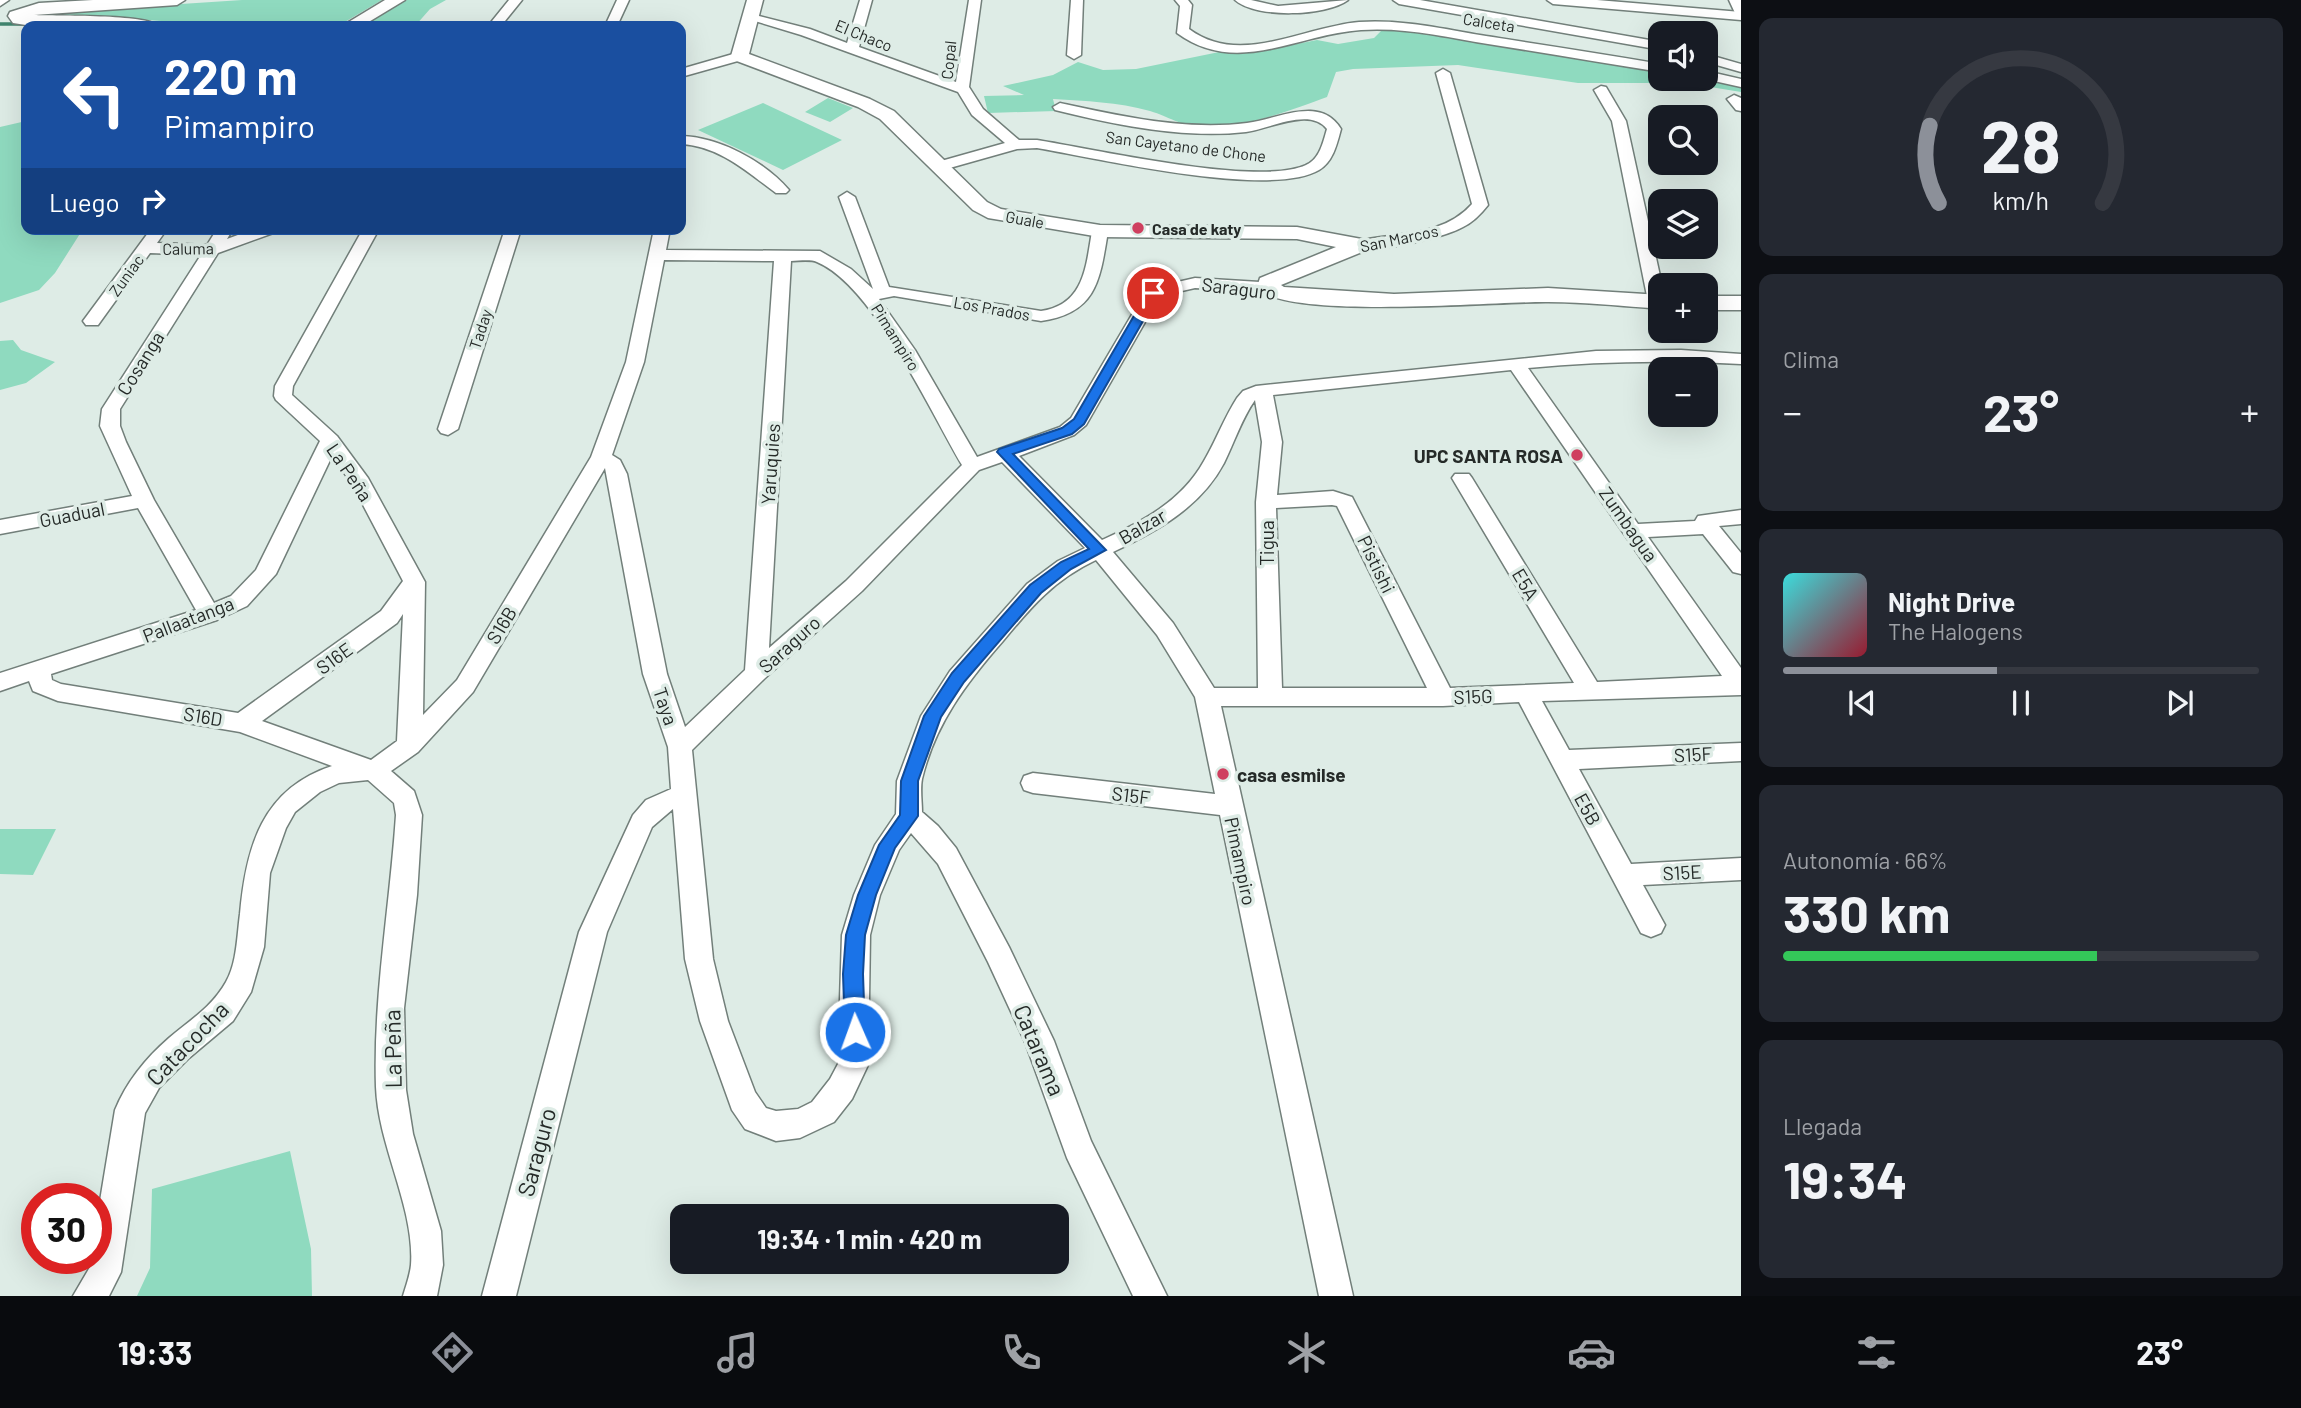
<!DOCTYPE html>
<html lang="es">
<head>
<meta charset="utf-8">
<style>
  :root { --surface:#171b24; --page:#242831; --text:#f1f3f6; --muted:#9ea1a6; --line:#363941; --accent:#8c9099 }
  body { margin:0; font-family:Barlow,sans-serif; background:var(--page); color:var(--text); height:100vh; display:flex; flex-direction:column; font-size:26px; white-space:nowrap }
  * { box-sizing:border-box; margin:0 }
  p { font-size:23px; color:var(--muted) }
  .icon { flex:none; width:38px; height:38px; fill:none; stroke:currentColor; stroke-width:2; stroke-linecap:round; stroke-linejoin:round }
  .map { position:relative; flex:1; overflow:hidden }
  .panel { display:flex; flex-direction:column; gap:18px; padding:18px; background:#0d0f14; width:560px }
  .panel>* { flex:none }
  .hud { position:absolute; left:21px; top:21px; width:665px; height:214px; border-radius:14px; box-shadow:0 7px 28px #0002; background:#1a4fa0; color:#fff; overflow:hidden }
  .buttons { position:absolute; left:1648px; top:21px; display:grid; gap:14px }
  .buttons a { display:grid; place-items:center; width:70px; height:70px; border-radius:14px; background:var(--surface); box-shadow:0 7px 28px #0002; font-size:35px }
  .speed { position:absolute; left:21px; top:1183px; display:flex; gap:14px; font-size:35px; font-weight:700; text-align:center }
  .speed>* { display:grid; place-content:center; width:91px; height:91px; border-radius:50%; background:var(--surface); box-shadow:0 7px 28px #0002; line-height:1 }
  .speed .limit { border:10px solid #d22; background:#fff; color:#111 }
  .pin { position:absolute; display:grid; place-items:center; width:60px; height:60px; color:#fff; margin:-30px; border:4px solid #fff; border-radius:50%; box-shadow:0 2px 7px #0007 }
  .me { position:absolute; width:77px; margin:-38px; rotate:358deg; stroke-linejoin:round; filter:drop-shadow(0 0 5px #0008) }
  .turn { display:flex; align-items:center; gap:24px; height:147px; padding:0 28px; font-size:32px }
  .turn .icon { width:91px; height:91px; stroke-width:2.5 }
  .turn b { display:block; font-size:49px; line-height:60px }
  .then { display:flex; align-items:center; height:66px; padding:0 28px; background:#0003; gap:14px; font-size:26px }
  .big { font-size:52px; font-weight:700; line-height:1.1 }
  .panel .card { flex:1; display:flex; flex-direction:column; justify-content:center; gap:10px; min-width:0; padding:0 24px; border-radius:14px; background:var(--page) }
  .panel .dial { align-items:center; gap:0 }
  .dial svg { height:182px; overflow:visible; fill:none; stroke:var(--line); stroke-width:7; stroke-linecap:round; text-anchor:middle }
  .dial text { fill:var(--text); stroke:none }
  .song { display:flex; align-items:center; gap:21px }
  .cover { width:84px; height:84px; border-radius:10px; background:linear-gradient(135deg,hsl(180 70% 55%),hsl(350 70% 35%)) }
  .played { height:7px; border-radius:4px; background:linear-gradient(90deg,var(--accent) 45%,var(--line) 45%) }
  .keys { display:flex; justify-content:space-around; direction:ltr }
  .heat { display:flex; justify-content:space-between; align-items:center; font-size:38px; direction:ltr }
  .charge { height:10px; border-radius:5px; background:linear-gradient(90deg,#34c759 66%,var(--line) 0) }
  .trip { position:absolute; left:670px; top:1204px; width:399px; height:70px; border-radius:14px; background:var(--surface); box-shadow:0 7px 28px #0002; font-weight:700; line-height:70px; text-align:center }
  .dock { display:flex; height:112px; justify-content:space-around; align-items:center; background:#090b0e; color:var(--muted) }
  .dock .icon { width:49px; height:49px }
  .dock .on { color:var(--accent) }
  .dock b { font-size:32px; color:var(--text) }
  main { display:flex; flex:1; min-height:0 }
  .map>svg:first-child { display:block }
  .green { fill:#8fdabf }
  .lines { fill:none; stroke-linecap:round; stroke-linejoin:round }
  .stream { stroke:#40846e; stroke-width:3.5 }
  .minor-casing { stroke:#727f7a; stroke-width:3 }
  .tertiary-casing { stroke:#727f7a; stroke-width:3 }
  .minor { fill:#fff; fill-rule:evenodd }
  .tertiary { fill:#fff; fill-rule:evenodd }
  .route { fill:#1a73e8; stroke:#114b97; stroke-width:2 }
  .poi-dot { fill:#cf3f5f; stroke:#deece6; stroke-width:2.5 }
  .labels { text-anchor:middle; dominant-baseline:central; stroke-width:7; stroke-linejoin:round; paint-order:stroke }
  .far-street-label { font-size:16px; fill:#252a28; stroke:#deece6 }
  .far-poi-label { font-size:16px; font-weight:bold; fill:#252a28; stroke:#deece6; text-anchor:start }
  .street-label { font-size:19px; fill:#252a28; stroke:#deece6 }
  .poi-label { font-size:19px; font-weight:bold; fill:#252a28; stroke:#deece6; text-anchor:end }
  .near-street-label { font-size:23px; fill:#252a28; stroke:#deece6 }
</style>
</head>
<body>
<main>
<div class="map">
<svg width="1741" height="1296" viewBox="0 0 1741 1296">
  <rect width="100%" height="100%" fill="#deece6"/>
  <path class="green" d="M242,0H382L338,26H170L161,21L136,19L29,14Z
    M407,0H446L430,9L415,26H359Z
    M1383,29H1403L1661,68V79H1706L1741,83V92L1686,83H1578L1458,65L1353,69L1336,72L1327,97C1292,110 1238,130 1201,127C1178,125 1170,117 1150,111C1117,102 1086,101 1053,99L1056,111L988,113L984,96L1024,95L1003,86L1053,75L1078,62L1103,70L1136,69L1229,50L1261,51L1317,40L1338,44L1374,38Z
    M828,98L853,108L830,122L805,112Z
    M763,103L842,140L783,170L698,130Z
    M26,121V229H83L55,273L39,290L0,303V127Z
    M13,340L21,350L55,362L26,383L0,390V341Z
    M0,829H56L33,875L0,874Z
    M290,1151L311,1249L312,1296H137L150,1268L152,1189Z"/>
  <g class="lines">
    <path class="stream" d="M0,24H29
      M47,25L69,26"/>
    <g class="minor-casing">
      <path id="minor" d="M0,0H9L0,6Z
        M509,0H522L501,26H488Z
        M617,0H629L617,26H605Z
        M860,0H872L859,47L956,82L969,0H981L969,87L983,109L1019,140H1037C1095,149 1258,187 1306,165C1320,159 1323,142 1327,129C1310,107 1269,129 1246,132C1183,139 1116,125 1055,110L1053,107L1060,103C1121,116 1185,131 1247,123C1279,119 1320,95 1341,129C1337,144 1333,162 1319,170C1270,199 1096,158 1037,148L1017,149L939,171L934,169L931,166L934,163L1005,143L972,115L958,92L801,35L745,18L751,14L810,29L847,43Z
        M1071,0H1083L1081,55L1074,59L1067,55Z
        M1175,0H1188L1192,5L1189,29C1240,67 1302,27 1359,22C1402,19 1444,29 1486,36C1544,45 1603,54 1661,64V72C1603,63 1545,53 1488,44C1446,37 1404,27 1361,30C1297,34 1237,77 1177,33L1180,6Z
        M1235,0H1251L1278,6L1348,0C1327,16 1256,19 1235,0Z
        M1393,0H1420L1661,42V50L1399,4Z
        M1547,0H1597L1741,12V20L1553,4Z
        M740,52L745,53V59L681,77V69Z
        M1706,54L1741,64V72L1706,62Z
        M1443,69L1450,73L1488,205C1481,214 1473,222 1463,227C1443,238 1375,254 1353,248L1351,245L1353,242C1393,232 1442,238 1472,204L1436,73Z
        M1706,71L1741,79V87L1705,79Z
        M1601,86L1606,87L1626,121L1662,285L1661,305H1651L1648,301L1612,121L1594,90Z
        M1734,95L1741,98V111L1736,110L1727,99Z
        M681,136C719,137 764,161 789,190L786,193H776C746,171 719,146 681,144Z
        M847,192L855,197L889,287L1041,311C1084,305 1086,267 1092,231L1100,226L1108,231C1100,280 1097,313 1041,321L894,296L879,299L915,350L977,457L1060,427L1071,418L1147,289L1195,278L1274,283L1276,287L1268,292L1195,288L1160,296L1086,425L1074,435L1019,456L1102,540C1142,522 1182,501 1204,461C1216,441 1224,418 1237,398L1243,391L1256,386L1596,351L1681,350L1741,354V364C1669,360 1600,361 1528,368L1638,524L1695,521L1698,516L1741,510V524L1719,526L1741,553V574L1733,572L1703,534L1648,537L1741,668V695L1542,701L1569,750L1741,743V761L1579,769L1631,864L1741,858V880L1643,885L1665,925L1661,933L1651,937L1641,933L1519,702L1443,706H1221L1353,1296H1319L1220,815L1033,793L1024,790L1021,783L1024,776L1033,773L1215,794L1195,697L1157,635L1096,560C1054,580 1032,606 1003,641C967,682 935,724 922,779C920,789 922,802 922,812L938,826L956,848L1009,947L1054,1041L1091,1141L1167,1296H1133L1067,1158L1025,1042L988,962L938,864L911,833L899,850L880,895L870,935L868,1065L852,1099L834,1122L800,1138L776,1141L745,1129L732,1110L700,1021L685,959L673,809L652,827L607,932L516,1296H482L579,932L633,815L646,800L671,789L668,747L643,674L605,468L473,692L418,752L391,771L414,791L422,815L417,895L404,1008L406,1090L413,1134L441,1231L443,1265L437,1296H403C406,1286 410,1275 411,1265C415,1208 378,1146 376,1087C373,996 390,906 396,815L394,803L368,780L339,783L320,792L295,812L286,828L270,873L264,947L251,992L233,1021L189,1058L159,1088L145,1113L121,1272L109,1296H73L90,1267L91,1258H96V1225L115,1110C127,1081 146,1058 169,1038C190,1020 212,1007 226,982C237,963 237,936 240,914C246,847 262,789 332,766L240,732L58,701L33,691L29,681L0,691V673L196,610L138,508L0,534V520L132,496L100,426L102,409L201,255L150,253L98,325H86L83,321L86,317L151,229H167L157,243L207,245L217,229H233L227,239L254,229H278L276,232L218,253L120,409V426L126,442L154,500L214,603L231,596L256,570L320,441L276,400L274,396L275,386L363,229H379L293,386L292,395L337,436L368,478L425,582L423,715L457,680L591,457L626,362L654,229H670L666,250L820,251L851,269L873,289L839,197ZM664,260L774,261L745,670L685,727L667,674L627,474L620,460L612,455L644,362ZM791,261C799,261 810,259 817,262C873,285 931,413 962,465L846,581L769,648ZM1511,370L1722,676L1597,682L1472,478L1469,474H1455L1452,478L1574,683L1450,688L1352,497L1333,491L1277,495L1282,442L1273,395ZM1255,400L1262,442L1256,502L1258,688H1214L1173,623L1113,552C1157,531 1200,508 1224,463C1234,443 1242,418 1255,400ZM332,456L352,484L403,581L381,611L238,713L61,684L52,680L51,674L217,620L247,606L276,574ZM1002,462L1085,548L1058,561L1027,584L950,671L921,716L897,781L896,814L875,845L854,895L842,935L838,1064L830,1079L812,1102L798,1109L776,1111L766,1108L755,1092L728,1021L713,959L692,750L764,679L862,591L979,470ZM1332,505L1337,506L1427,688H1282L1276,508ZM403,614L397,741L371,760L262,721L397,623Z
        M505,229H521L458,429L448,435L441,433L438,429Z"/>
    </g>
    <g class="tertiary-casing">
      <path id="tertiary" d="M93,0H185L177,5L34,15C55,16 148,14 158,26L26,25L13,23L8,16L10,12L39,3Z
        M385,0H405L362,26H342Z
        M747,0H763L749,54L870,99L894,111L987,202L1001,209L1100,225L1297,227L1367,240L1370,245L1367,250L1281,285L1284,287L1394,294L1548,288L1661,295V309C1623,306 1585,302 1548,302C1501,301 1281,321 1257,287L1260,278L1336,247L1297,239L1100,237L988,218L973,210L880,119L858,107L734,60L731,56Z
        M1729,0H1741V15L1735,13Z
        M1706,296H1741V310H1706Z"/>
    </g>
    <use href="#minor" class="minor"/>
    <use href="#tertiary" class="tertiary"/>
  </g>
  <path class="route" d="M1149,290L1159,293L1084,424L1072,434L1013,454L1106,550L1071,569L1041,593L964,682L941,717L918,781V816L895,848L876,895L865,935L863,974L865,1032L862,1039L855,1042L848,1039L845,1032L843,974L846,935L858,895L879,845L900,815L901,781L924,716L952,673L1030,585L1061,562L1089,549L997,452L999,449L1062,428L1074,419Z"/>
  <g class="poi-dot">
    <circle cx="1138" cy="228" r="7"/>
    <circle cx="1577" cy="455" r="7"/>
    <circle cx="1223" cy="774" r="7"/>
  </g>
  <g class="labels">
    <g class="far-street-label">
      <text transform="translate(1489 22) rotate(9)">Calceta</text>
      <text transform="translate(864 35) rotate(22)">El Chaco</text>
      <text transform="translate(948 60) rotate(-84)">Copal</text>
      <text transform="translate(1186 146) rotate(7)">San Cayetano de Chone</text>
      <text transform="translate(1025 219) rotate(10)">Guale</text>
      <text transform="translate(1399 238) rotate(-12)">San Marcos</text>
      <text transform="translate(188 248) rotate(-1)">Caluma</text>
      <text transform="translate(126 275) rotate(-54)">Zuniac</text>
      <text transform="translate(992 308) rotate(10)">Los Prados</text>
      <text transform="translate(480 329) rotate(-72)">Taday</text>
      <text transform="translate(896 337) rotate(58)">Pimampiro</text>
    </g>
    <g class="far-poi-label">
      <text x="1152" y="228">Casa de katy</text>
    </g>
    <g class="street-label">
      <text transform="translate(1239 288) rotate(7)">Saraguro</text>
      <text transform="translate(140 363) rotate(-58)">Cosanga</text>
      <text transform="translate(770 464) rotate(-86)">Yaruquies</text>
      <text transform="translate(350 472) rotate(56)">La Peña</text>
      <text transform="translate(72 514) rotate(-11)">Guadual</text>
      <text transform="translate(1629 524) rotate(55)">Zumbagua</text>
      <text transform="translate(1142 526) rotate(-30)">Balzar</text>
      <text transform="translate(1266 543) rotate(-90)">Tigua</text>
      <text transform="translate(1377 564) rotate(64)">Pistishi</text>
      <text transform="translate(1526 584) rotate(59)">E5A</text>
      <text transform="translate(188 619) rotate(-21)">Pallaatanga</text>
      <text transform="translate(501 625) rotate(-59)">S16B</text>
      <text transform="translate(789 644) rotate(-42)">Saraguro</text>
      <text transform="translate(334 658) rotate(-36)">S16E</text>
      <text transform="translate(1473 696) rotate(-2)">S15G</text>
      <text transform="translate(666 706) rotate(71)">Taya</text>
      <text transform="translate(203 716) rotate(9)">S16D</text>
      <text transform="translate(1693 754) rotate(-3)">S15F</text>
      <text transform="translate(1131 795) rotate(7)">S15F</text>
      <text transform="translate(1588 809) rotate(61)">E5B</text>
      <text transform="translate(1241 861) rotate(78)">Pimampiro</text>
      <text transform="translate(1682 872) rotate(-3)">S15E</text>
    </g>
    <g class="poi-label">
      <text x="1563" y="455">UPC SANTA ROSA</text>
      <text x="1237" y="774" text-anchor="start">casa esmilse</text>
    </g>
    <g class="near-street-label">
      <text transform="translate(187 1043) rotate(-46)">Catacocha</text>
      <text transform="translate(392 1049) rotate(-91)">La Peña</text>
      <text transform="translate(1040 1050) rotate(67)">Catarama</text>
      <text transform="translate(536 1152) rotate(-75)">Saraguro</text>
    </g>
  </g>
</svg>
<div class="buttons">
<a><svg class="icon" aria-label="sound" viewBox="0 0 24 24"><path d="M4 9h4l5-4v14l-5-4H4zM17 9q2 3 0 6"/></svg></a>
<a><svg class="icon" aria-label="search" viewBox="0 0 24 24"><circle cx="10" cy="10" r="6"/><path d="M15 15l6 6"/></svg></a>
<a><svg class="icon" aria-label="layers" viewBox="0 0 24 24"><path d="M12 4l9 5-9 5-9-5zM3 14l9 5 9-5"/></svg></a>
<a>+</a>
<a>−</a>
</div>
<div class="speed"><div class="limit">30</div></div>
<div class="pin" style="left:1153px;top:293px;background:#d93025"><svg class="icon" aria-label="arrive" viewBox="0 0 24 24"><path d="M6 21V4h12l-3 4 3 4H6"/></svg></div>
<svg class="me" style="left:855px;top:1032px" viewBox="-20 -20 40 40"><circle r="17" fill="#1a73e8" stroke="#fff" stroke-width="3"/><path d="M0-11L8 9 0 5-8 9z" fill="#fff"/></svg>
<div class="trip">19:34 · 1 min · 420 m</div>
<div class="hud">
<div class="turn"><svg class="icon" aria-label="left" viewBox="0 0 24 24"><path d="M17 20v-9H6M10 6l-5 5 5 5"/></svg><div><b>220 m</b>Pimampiro</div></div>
<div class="then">Luego<svg class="icon" aria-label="right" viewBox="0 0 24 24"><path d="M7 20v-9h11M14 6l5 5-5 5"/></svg></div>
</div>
</div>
<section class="panel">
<div class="card dial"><svg viewBox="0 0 100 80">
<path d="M14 69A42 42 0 1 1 86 69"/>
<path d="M14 69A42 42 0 0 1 10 35" stroke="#8c9099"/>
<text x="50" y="56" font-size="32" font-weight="700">28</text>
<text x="50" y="72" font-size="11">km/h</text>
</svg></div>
<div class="card"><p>Clima</p>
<div class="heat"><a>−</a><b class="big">23°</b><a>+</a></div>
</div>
<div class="card">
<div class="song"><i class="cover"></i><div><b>Night Drive</b><p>The Halogens</p></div></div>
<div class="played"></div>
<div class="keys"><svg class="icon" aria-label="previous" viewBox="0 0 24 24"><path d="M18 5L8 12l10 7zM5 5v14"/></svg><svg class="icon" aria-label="pause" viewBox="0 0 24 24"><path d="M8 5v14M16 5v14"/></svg><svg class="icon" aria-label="next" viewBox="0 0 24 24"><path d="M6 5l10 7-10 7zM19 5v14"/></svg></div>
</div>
<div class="card"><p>Autonomía · 66%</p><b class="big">330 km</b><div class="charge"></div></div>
<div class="card"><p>Llegada</p><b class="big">19:34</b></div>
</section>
</main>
<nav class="dock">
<b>19:33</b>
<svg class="icon on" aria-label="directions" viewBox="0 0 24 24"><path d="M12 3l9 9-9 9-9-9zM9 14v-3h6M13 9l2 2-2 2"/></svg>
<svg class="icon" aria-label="music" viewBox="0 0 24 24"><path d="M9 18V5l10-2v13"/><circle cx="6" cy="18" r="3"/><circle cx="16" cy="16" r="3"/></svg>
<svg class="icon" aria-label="phone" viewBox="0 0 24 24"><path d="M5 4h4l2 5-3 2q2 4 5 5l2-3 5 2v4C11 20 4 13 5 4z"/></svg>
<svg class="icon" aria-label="climate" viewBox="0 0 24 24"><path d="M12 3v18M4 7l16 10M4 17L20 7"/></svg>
<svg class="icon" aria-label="car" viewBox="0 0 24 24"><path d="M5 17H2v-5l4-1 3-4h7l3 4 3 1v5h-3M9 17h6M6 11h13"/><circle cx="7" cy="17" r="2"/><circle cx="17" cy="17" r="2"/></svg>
<svg class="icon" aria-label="filters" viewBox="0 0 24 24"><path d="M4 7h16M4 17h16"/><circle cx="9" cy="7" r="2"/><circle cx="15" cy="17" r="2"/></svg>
<b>23°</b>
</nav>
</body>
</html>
